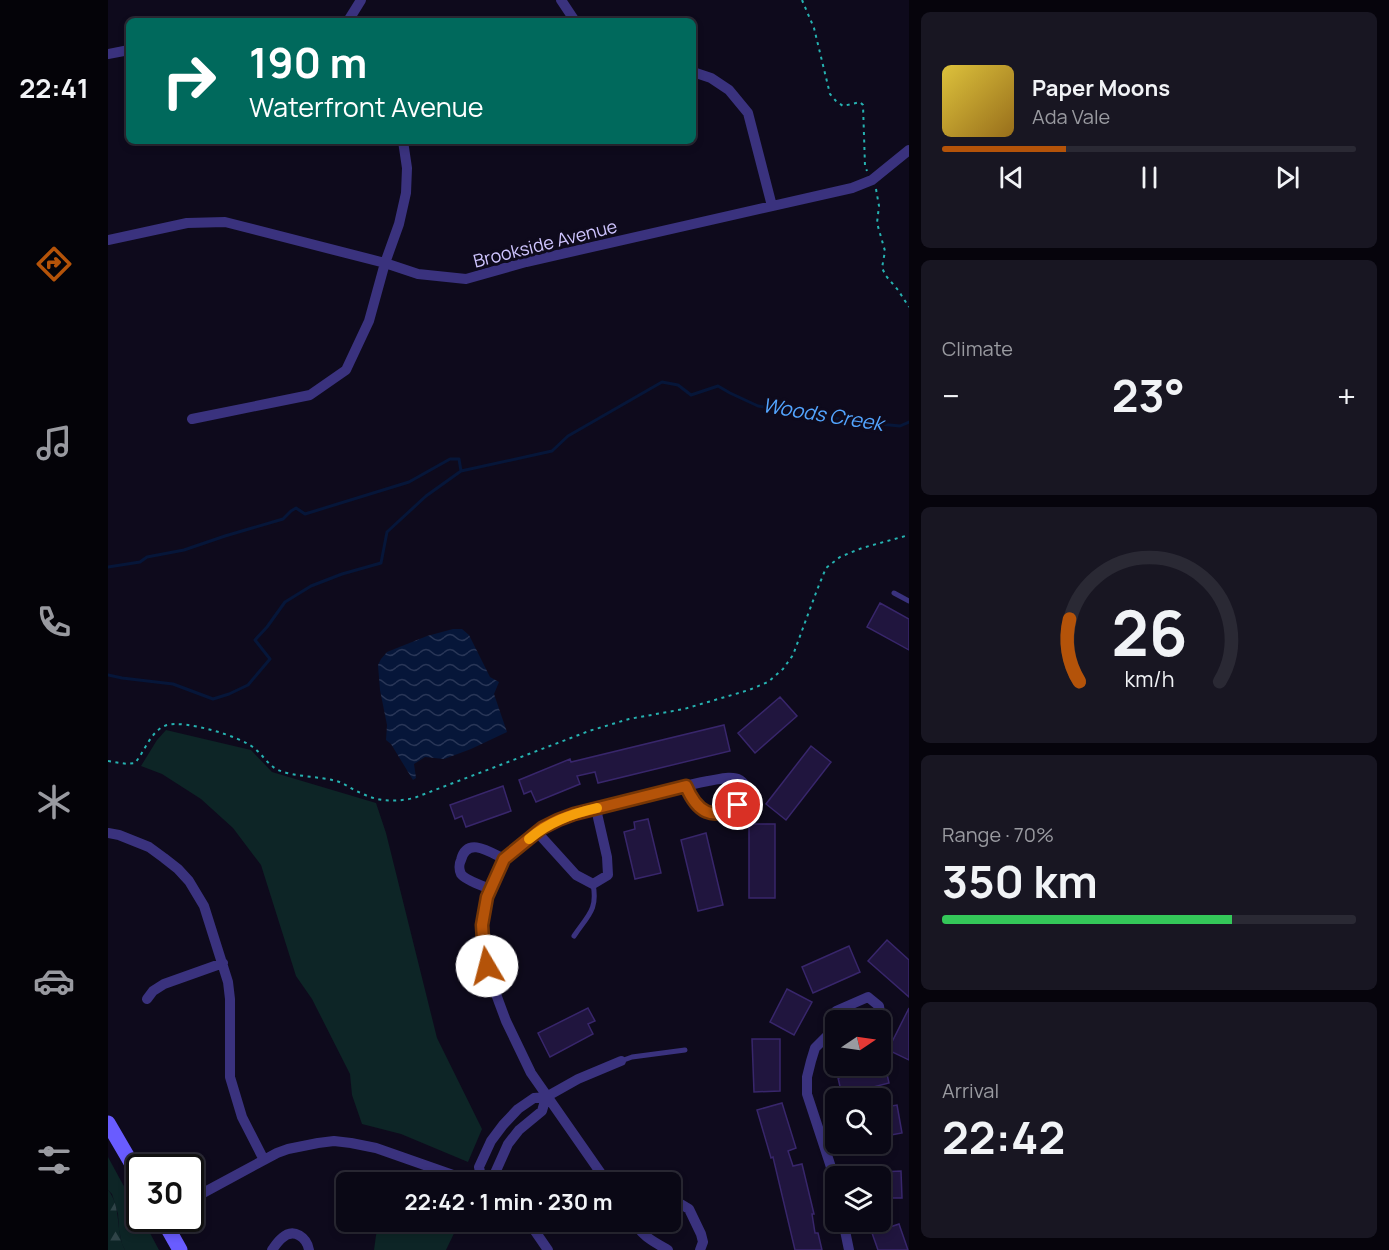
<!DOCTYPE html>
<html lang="en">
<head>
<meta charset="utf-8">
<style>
  :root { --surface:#0a0815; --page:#181622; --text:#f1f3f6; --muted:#999aa0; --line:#2a2934; --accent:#b45309 }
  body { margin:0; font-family:Manrope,sans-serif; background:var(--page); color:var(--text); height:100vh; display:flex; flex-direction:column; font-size:22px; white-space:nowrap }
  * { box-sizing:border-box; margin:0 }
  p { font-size:20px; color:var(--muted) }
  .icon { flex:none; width:33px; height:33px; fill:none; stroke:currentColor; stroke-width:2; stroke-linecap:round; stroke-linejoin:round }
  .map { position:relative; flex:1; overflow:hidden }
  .drawer { display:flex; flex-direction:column; gap:12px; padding:12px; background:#06040c; width:480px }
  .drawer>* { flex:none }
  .banner { position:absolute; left:18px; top:18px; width:570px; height:126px; border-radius:9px; box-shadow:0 3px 9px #0003,0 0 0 2px var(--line); background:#00695c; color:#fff; overflow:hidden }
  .needle { width:39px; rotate:77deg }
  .buttons { position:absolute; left:717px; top:1010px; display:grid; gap:12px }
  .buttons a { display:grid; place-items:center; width:66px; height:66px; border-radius:9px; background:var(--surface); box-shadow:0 3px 9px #0003,0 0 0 2px var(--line); font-size:30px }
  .speed { position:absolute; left:18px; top:1154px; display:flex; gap:12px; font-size:30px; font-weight:700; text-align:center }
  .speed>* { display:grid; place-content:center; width:78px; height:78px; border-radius:50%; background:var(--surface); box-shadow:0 3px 9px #0003,0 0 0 2px var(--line); line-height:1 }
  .speed .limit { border:3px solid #111; border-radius:9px; background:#fff; color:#111 }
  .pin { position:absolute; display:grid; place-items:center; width:51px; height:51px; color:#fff; margin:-26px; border:3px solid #fff; border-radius:50%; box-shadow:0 2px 6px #0007 }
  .me { position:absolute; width:66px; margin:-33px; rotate:352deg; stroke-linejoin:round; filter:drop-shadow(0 0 4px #0008) }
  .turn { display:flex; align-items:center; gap:21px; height:126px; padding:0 24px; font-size:27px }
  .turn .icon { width:78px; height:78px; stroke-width:2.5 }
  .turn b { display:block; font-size:42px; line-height:51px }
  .big { font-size:45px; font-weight:700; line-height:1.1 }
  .drawer .card { flex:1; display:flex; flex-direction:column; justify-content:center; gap:9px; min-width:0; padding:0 21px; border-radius:9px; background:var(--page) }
  .drawer .dial { align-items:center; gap:0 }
  .dial svg { height:156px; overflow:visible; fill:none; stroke:var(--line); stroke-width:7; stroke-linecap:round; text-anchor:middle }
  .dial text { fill:var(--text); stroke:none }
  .song { display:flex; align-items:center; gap:18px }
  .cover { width:72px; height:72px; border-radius:9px; background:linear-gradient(135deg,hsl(50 70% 55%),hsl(40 70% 35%)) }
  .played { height:6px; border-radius:3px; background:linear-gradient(90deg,var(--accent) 30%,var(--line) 30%) }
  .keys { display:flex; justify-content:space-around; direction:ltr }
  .heat { display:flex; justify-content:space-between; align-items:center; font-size:33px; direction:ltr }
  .charge { height:9px; border-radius:4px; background:linear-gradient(90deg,#34c759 70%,var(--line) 0) }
  .trip { position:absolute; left:228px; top:1172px; width:345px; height:60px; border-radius:9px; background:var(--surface); box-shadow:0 3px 9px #0003,0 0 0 2px var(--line); font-weight:700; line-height:60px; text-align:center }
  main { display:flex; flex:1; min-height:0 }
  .dock { display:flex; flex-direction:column; width:108px; justify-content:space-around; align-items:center; background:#040308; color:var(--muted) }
  .dock .icon { width:42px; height:42px }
  .dock .current { color:var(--accent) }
  .dock b { font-size:27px; color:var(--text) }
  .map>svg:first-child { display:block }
  .green { fill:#0d2526 }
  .forest { fill:url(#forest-firs) }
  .water { fill:url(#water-waves) }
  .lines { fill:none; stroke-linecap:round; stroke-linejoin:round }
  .stream { stroke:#061639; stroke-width:3 }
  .building { fill:#20153e; stroke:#38266b; stroke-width:1.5 }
  .path { stroke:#26b2b1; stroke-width:2; stroke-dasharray:3 4.5; stroke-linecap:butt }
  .lane { stroke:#3a327e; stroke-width:5 }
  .street { stroke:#3a327e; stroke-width:10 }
  .secondary { stroke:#695cff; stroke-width:15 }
  .route-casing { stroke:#753606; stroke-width:15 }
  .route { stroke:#b45309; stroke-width:10 }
  .slow { stroke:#f59e0b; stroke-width:10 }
  .labels { text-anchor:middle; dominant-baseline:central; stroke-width:6; stroke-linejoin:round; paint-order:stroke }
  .street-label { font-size:18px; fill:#cfc5ff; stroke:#0e0a1c }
  .water-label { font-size:20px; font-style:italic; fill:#53a5ff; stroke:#0e0a1c }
</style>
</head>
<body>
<main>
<nav class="dock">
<b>22:41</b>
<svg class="icon current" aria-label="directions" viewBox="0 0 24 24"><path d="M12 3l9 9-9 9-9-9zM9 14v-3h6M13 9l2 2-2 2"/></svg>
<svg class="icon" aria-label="music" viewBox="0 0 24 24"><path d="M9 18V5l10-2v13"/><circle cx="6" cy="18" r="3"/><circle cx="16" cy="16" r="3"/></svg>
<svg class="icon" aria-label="phone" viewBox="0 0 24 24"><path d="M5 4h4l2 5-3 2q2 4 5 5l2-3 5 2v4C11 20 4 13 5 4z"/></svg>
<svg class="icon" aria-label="climate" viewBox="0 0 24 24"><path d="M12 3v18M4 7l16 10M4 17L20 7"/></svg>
<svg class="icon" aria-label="car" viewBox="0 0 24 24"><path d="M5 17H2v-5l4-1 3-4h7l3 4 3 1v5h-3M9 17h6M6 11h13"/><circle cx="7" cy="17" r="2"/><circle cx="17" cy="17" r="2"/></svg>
<svg class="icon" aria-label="filters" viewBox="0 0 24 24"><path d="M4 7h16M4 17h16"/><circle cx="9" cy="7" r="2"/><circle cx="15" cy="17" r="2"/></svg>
</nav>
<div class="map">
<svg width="801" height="1250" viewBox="0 0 801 1250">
  <defs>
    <pattern id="forest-firs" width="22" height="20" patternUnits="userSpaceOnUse" patternTransform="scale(1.5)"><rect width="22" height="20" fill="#0d2526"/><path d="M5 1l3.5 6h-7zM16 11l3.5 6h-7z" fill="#2f4347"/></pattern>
    <pattern id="water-waves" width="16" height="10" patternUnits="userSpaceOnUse" patternTransform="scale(1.5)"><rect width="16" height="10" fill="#061639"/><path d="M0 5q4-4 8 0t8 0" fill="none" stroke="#293657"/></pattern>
  </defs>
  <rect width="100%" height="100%" fill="#0e0a1c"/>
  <path class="green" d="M58,730L143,750L164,772L268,803L278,833L329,1038L374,1129L360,1162L293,1134L254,1124L244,1095L242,1074L204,999L188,976L153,865L125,828L93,799L54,774L33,766L49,740Z
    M0,1157L31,1214L32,1218H34L51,1250H17L14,1244L11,1230L10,1214L4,1194L0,1190Z
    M270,1221H352L338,1250H266Z"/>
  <path class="forest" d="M0,1190C14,1207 7,1231 17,1250H0Z"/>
  <path class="water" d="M345,629H354L361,635L382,677L391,682L386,694L399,732L363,749L336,759L317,757L306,764L308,778L305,780L283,744L278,740L279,725L272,690L270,665L273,659L279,652L319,636Z"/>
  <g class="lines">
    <path class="stream" d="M0,567L32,562L39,557L76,550L117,536L175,519L183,511L188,508L197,514L301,482L342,459H351L353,471
      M0,675L14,678L65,684L105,699L121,694L140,685L162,659L147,640L159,627L177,602L203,586L234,574L273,563L279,532L318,496L353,471L444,451L460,436L554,382L570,385L583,395L610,386L622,393L650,406L750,422L792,426L801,422"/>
  </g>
  <path class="building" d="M772,603L801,619V650L759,627Z
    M672,697L689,716L647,753L630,733Z
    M616,725L622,751L490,783L487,772L469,776L472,784L428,802L423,791L416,794L411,780L462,759L463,762Z
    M703,746L723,762L678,820L658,804Z
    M395,786L403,811L358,827L354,816L347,819L342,805Z
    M540,819L553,873L527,879L516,832L527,829L526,822Z
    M641,824H667V898H641Z
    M598,833L615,905L590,911L573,840Z
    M779,940L801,960V997L760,961Z
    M741,946L752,972L705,993L694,967Z
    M679,989L704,1002L686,1035L662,1022Z
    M480,1008L487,1021L480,1024L485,1034L442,1057L430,1033Z
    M801,1008V1060L780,1050Z
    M644,1039H672V1091L646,1092Z
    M743,1065H777L781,1083L734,1095L730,1078H731L730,1071L737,1069L736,1067Z
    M674,1103L688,1148L680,1151L685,1166L694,1164L706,1214H704L707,1233H710L714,1250H687L665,1157L663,1158L649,1110Z
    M789,1105L794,1133L772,1137V1108Z
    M793,1171L794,1198H772V1172Z
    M791,1224L800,1250H770L764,1233Z"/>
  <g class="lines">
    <path class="path" d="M694,0L706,28L722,94L728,101L735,106L752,102L755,105L757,166L759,171
      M768,189L771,206L769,223L777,251L774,268L778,276L790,290L801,307
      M0,761L19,764L27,763C37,751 43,730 59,725C77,720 132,736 146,748C155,755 160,765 170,770C186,777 210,776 228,781C237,783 244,790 253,793C270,802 288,802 306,798L481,731L521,719L576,709L641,690L660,682L675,669L685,655L709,590L718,568L732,557L754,548L801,535
      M19,1184L32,1205"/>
    <path class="lane" d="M786,593L801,601
      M466,936C480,915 490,910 485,884
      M513,1061L524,1057L577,1050"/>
    <path class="street" d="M453,0L467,21
      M240,21L253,0
      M0,54L21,50
      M585,72L603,78L621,90L640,113L664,206
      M0,240L79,223L117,222L277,263L310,274L358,279L418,262L744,188L764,180L801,150
      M84,419L202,395L238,370L261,321L277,263L291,224L298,193L299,168L295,141
      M429,832L468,875L485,884L500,875L499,857L488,809
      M0,833L11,835L41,847L56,858L70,869L81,881L96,906L120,982L122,999V1077L134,1117L156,1160
      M382,889C375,886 357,880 353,874C351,870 351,864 353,860C359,836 382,852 396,859
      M39,999L45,991L56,984L115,963
      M726,1029L707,1048L703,1061L699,1077V1094L721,1161L728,1183
      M726,1029L724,1022L728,1011L760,997L771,1006L773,1019L770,1020
      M374,1182L371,1167L383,1141L395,1125L410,1109L426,1098L438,1097L470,1079L513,1061
      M378,1182L387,1173L400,1144L411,1130L434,1111L438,1097
      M499,1182L423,1073L398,1021L382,978L376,954L374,925L379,897L396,859L434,828L466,814C511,803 555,790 600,781C609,780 623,775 632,780C653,793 604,845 578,786
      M82,1200L169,1153L180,1149L210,1143L226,1141L243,1143L268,1148L365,1182
      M562,1203H571L581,1209L593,1234L595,1242L592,1250
      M420,1221L440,1250
      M527,1221C531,1235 548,1243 560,1250
      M735,1221L741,1250
      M164,1250C167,1246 170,1241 174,1238C186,1227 199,1238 201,1250"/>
    <path class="secondary" d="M0,1123L32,1178
      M54,1218L72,1250"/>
  </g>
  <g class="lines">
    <g class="route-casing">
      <path id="route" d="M379,966L376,954L374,925L379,897L396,859L434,828L450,820L466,814L578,786C589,812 604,822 630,805"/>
    </g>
    <use href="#route" class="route"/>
    <path class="slow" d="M421,839C441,822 463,814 489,808"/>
  </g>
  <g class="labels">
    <g class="street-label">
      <text transform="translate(437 243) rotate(-14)">Brookside Avenue</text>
    </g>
    <g class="water-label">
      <text transform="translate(715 414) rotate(9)">Woods Creek</text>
    </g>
  </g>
</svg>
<div class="buttons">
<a><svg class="needle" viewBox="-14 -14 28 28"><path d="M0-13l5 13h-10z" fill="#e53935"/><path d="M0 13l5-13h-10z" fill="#999aa0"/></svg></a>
<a><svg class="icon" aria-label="search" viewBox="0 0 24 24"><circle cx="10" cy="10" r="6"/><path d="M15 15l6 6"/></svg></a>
<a><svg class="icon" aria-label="layers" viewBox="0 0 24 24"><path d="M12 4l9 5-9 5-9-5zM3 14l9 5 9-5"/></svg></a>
</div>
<div class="speed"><div class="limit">30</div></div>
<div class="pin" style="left:630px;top:805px;background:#d93025"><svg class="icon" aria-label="arrive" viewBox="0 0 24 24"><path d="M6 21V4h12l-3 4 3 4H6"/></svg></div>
<svg class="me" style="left:379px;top:966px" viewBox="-20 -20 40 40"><circle r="19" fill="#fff"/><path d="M0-13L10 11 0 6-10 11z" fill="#b45309"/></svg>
<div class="trip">22:42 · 1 min · 230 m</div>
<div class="banner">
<div class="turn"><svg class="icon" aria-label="right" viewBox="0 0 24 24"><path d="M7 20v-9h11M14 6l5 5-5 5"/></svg><div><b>190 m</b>Waterfront Avenue</div></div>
</div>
</div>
<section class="drawer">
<div class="card">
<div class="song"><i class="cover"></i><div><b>Paper Moons</b><p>Ada Vale</p></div></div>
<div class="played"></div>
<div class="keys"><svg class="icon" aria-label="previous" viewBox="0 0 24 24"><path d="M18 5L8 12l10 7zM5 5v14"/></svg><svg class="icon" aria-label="pause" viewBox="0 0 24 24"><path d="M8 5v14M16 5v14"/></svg><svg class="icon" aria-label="next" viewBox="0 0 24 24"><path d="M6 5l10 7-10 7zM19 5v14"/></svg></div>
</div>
<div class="card"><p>Climate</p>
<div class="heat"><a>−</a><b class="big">23°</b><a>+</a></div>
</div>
<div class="card dial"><svg viewBox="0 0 100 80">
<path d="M14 69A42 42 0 1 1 86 69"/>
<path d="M14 69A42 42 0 0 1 9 37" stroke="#b45309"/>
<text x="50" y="56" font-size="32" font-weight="700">26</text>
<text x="50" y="72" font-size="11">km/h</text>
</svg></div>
<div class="card"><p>Range · 70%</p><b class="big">350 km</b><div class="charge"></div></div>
<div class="card"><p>Arrival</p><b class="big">22:42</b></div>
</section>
</main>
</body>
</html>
